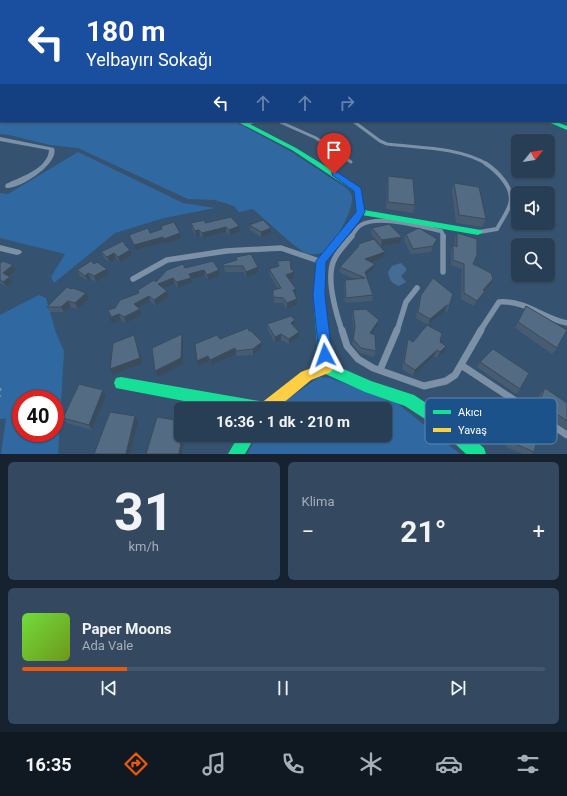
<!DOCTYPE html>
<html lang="tr">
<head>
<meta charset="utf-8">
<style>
  :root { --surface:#283e55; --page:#34495f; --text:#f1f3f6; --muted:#a5aeb9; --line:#44576c; --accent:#ea580c }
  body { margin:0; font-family:Roboto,sans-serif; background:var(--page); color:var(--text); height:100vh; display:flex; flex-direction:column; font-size:15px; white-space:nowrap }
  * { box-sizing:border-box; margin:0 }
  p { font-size:13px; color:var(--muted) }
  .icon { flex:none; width:22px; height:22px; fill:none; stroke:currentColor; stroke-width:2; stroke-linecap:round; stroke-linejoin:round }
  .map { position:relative; height:454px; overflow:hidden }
  .panel { display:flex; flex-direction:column; gap:8px; padding:8px; background:#16222f; flex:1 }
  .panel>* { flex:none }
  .hud { position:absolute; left:0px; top:0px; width:567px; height:122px; box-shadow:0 1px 3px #0004,0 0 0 1px var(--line); background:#1a4fa0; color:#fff; overflow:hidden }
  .needle { width:26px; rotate:60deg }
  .buttons { position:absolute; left:511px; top:134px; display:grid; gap:8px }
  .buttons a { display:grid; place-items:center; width:44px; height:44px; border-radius:6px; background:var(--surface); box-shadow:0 1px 3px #0004,0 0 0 1px var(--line); font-size:20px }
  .speed { position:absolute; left:12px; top:390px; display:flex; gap:8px; font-size:20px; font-weight:700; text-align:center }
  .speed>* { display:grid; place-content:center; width:52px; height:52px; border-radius:50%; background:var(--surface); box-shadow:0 1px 3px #0004,0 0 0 1px var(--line); line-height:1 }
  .speed .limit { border:6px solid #d22; background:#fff; color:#111 }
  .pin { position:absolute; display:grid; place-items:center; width:34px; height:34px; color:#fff; margin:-41px -17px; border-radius:50% 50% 50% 0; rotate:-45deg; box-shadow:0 0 4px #0007 }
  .pin .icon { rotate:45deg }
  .me { position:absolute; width:44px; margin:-22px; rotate:356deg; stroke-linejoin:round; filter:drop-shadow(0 0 3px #0008) }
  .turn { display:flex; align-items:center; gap:14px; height:84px; padding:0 20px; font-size:18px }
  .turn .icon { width:52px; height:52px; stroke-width:2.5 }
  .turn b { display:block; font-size:28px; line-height:34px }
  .lanes { display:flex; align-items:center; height:38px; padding:0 20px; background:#0003; justify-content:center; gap:20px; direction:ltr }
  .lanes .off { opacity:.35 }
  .big { font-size:30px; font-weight:700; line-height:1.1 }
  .panel .tile { flex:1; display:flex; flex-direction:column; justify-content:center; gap:6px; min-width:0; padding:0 14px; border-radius:6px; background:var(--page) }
  .panel .dial { align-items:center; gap:0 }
  .dial b { font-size:52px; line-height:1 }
  .song { display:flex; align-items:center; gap:12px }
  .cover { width:48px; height:48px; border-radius:6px; background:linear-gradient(135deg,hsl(100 70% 55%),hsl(80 70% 35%)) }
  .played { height:4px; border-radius:2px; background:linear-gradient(90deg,var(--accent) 20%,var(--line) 20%) }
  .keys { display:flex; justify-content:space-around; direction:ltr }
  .heat { display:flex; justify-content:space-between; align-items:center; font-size:22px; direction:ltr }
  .panel .tiles { flex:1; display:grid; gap:8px; grid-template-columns:1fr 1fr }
  .tile:last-child { grid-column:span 2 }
  .trip { position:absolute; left:174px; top:402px; width:218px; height:40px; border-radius:6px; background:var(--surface); box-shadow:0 1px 3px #0004,0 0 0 1px var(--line); font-weight:700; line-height:40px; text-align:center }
  .menu { display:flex; height:64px; justify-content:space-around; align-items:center; background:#101922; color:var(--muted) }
  .menu .icon { width:28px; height:28px }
  .menu .selected { color:var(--accent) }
  .menu b { font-size:18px; color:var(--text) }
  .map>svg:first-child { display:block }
  .green { fill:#3069a1; fill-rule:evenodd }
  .water { fill:#456c94 }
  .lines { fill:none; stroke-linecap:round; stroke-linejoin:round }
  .path { stroke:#7c91a6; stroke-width:2.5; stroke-dasharray:3 4.5; stroke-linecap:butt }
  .lane-far3 { stroke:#7c91a6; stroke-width:3 }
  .lane-far2 { stroke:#7c91a6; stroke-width:4 }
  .lane-far1 { stroke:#7c91a6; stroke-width:5.5 }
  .lane { stroke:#7c91a6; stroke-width:7 }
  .street { fill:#7c91a6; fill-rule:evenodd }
  .fast { fill:#16e098; fill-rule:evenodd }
  .slow { fill:#ffcf43; fill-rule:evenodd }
  .wall { fill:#475c71 }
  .shaded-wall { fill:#3a4b5c }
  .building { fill:#536b83; stroke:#3a4b5c }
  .route { fill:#1a73e8; stroke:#114b97 }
  .key { fill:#1c528a; stroke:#6086ad; stroke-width:1 }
  .key-label { font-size:11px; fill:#fff }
</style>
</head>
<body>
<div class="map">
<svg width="567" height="454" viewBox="0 0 567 454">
  <rect width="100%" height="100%" fill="#355371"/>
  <path class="green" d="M5,121H234L290,151L343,186C347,189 352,192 352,198C353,211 333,248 321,253C318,254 312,255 309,254C299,253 263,217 253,209L239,212L234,206L215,200L188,199L78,148L50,145L9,135L0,134V123Z
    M78,152L183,203L215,208L164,218L115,233L54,283L51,277L65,254L0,238V193L8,194Z
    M39,295L46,298L56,333L64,351L58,454H1L6,418L0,419V315ZM21,399H55V433H21Z
    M319,377L330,378L397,403L460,454H247L258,435H385V409H274Z"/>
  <path class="water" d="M401,263L406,268V271L401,276L406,282L399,286C392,284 389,280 388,272L392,266Z"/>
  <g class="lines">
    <path class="path" d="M0,388V397"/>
    <path class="lane-far3" d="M278,121L316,138L351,162
      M353,121L380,141L387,144C420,148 458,147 487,164"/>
    <path class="lane-far2" d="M479,232L497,229C501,221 508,212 510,204C515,188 497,171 485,163
      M351,237C354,233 357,227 361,225C378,214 422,227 441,231L444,237"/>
    <path class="lane-far1" d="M443,272V236
      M133,279L167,260L226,251L281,248L319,261
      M342,331C336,313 325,275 335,258C339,250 346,243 352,236
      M397,331L406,302L417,288
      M480,331L499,302C526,300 542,318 567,323"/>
    <path class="lane" d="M342,330L347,346L358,359L373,368L424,386L446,381L455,375L481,330
      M461,365L567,435
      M380,370L397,330"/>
    <path class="street" d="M0,86H1V88H0Z
      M566,108H567V112H566Z
      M250,121H260L245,126L242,124Z
      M0,137L54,148C60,164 18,190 6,188L5,186L6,184C20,177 48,169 49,150L0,141Z
      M0,245L20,250L22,252L20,254L17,255L0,251Z"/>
    <path class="fast" d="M236,121H244L296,148L361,188L364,210L481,230L483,232L478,235L362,215L326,262L325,295L332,364L371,381L414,395L446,416L484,448L486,454H466L436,426L405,406L365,392L321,372L319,368L313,295L316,261L356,212L354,191L292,150Z
      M546,121H554L567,126V130Z
      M121,377L265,402L270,404L272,409H226L121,389L116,388L114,383L116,378Z
      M239,435H256L245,454H228Z"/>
    <path class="slow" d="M326,362L331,364L333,368L331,372L311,380L276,409H258L260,404L301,372Z"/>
  </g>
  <path class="wall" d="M388,176L415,205L413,213L386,209L387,183Z
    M454,183L486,219L482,227L456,223L452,191Z
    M231,217L240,232L230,235L226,232L203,238L200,235L196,237L192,229L191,223H205Z
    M249,225L271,228V233L261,237L250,230Z
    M372,228L400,243L381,246L371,234Z
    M457,233L473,264L493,279L491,285L484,291L482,296L474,306L461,299L462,269L451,265V251L453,245L455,246V238Z
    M406,234L435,244L431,252L411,254L404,240Z
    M358,244L383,258L371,262L375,264L374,269L366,275L373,295L372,301L345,303L344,286L345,280L354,279L339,272L340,267L357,248Z
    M125,245L132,255L120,263L116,258L110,263L104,258L101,252Z
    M236,257L258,273L246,278L244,272H225L223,264L236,260Z
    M277,261L291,269L294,278L289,279L296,294L295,295L297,299V305L287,309L283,303H274L273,290L278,289L270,275L269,269L278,267Z
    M0,263L13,265L16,270L9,277L13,283L7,287L0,283Z
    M94,264L107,269L109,274L96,282L91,279L88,281L80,276L77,270Z
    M185,268L219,270L220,276L208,280L205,276L191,279L192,283L178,288L175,284L163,288L167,291L169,297L156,306L150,301L139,309H140L142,315L126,323L121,320L112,324L109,318L110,316L108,310L115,308L139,293L138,290Z
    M433,278L449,306L447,312L445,311L428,325L416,318L419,301L421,295Z
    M67,287L89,299L78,309L71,307L64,312H50L47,307Z
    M526,306L557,348L552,354L515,328Z
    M353,310L379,320L378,325L372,334L376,351L374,357L360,353L352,344L354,333L352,316Z
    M295,320L294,326L299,332V337L289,344L281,340L275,343L268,330L267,324Z
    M249,331L262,342V347L253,355L237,356L236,354L212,365L210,361L198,366L220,339Z
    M408,339L413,342H440L444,352L437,358L434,356L413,376L402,369L406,345Z
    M480,362L520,389L516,394L477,367Z
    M545,388L567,403V430L534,407L540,394Z
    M106,395L92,430L67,423L63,418Z
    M508,405L534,452L531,454H523L506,447L503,410Z"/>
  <path class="shaded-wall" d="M239,226L240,232L230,235L229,230Z
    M226,227V232L203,238L202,233Z
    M271,228V233L261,237V232Z
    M199,230L200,235L196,237L195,231Z
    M180,233L181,238L165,244V242L136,250L134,245Z
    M402,237L400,243L381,246L382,240Z
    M437,239L435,244L431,252L433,246Z
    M130,250L132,255L120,263L118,257Z
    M385,252L383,258L364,265L365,259Z
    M114,253L116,258L110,263L107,257Z
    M375,264L374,269L364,277L365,272Z
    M13,265L16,270L7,278L3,273Z
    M258,267V273L246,278V272Z
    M107,269L109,274L96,282L94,276Z
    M204,270L205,276L191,279L192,283L178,288L177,282L189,274Z
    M219,270L220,276L208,280L207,275Z
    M294,272V278L286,280V275Z
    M88,273L91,279L88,281L85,276Z
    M10,277L13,283L7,287L3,282Z
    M173,278L175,284L160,289L158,284Z
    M493,279L491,285L484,291L482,296L474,306L483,290Z
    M296,289V294L293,295V290Z
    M167,291L169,297L156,306L154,300Z
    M86,293L89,299L78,309L75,303Z
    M149,296L150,301L136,310L134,304Z
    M297,299V305L287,309V303Z
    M68,301L71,307L64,312L61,307Z
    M447,305L445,311L428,325L430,319Z
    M140,309L142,315L126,323L124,317Z
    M119,314L121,320L112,324L109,318Z
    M295,320L294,326L291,329V323Z
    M379,320L378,325L369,338L370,333Z
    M299,332V337L289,344V339Z
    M182,334L183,340V364L158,377L155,371Z
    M281,334V340L275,343V337Z
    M134,335L136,341L143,363L113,375L110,369Z
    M262,342V347L253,355V349Z
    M446,346L444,352L437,358L440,352Z
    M235,348L236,354L212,365L210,360Z
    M437,350L434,356L413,376L415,370Z
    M208,356L210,361L198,366L197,361Z
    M103,390L106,395L92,430L89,425Z
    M135,416L138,421L130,454H126Z
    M182,435H185L182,454H179Z"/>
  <path class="building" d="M388,176L413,179L415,205L388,202Z
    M454,183L479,187L486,219L459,215Z
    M231,217L239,226L229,230L226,227L202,233L199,230L195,231L191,223L205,220V223Z
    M263,220L271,228L261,232L249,225Z
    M174,222L180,233L164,239L163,237L134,245L129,235L148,228L150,233L162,229L161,226Z
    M389,224L402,237L382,240L372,228Z
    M419,228L437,239L433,246L413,249L406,234Z
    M457,233L477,239V255L473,264L491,273L493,279L483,290L485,291L477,301L464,293V264L453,260V245L457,247Z
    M374,239L385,252L365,259L375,264L365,272L373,295L346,298L345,280L365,278L340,267L359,246L358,244Z
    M123,241L125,245L130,250L118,257L114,253L107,257L101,252Z
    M251,254L258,267L246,272L243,266H224L223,264L237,260L236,257Z
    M290,260L291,269L294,272L286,275L296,289L293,290L297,299L287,303L283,298L273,297V290L281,288L269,269L279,266L277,261Z
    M3,261L13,265L3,273L10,277L3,282L0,280V263Z
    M91,261L94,264L97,262L107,269L94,276L88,273L85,276L77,270Z
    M213,261L219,270L207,275L204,270L189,274L191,278L177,282L173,278L158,284L167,291L154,300L149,296L134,304L140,309L124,317L119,314L109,318L111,316L108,310L115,308L120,300L139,293L138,290L154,280L156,282L167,270L183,264L185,268Z
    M433,278L453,294L449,306L447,305L430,319L418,312L421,295Z
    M67,287L71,289L73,288L86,293L75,303L68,301L61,307H47Z
    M526,306L567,330L557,348L518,322Z
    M366,309L379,320L370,333L375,335L376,351L361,348L353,339L355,327L353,310Z
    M291,316L295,320L291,323L299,332L289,339L281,334L275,337L267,324Z
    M427,325L442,333L440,342L446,346L440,352L437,350L415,370L404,363L408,339L413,342Z
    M248,328L249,331H251L262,342L253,349L236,351L235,348L210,360L208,356L197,361L195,344L217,335L220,339Z
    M182,334L181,358L155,371L152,348Z
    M134,335L140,358L110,369L113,343Z
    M493,349L529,373L520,389L480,362Z
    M79,384L103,390L89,425L63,418Z
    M545,388L567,403V421L539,402Z
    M508,405L541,424L534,452L511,442Z
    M110,412L135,416L126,454H94Z
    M157,417L181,421V435H182L179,454H146Z"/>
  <linearGradient id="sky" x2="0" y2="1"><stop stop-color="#1d2e3e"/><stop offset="0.5" stop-color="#4b6686"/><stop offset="1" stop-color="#4b6686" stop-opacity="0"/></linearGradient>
  <rect width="567" height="128" fill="url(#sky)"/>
  <path class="route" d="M332,172H337L361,188L365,212L359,222L326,262L325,295L332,355L330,359L325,360L321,359L319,355L313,295L316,261L356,212L354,191L332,175Z"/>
  <rect x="425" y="398" width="132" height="46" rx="6" class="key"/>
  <rect x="433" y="410" width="18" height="4" fill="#16e098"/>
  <rect x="433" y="428" width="18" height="4" fill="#ffcf43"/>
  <g class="key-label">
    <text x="458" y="416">Akıcı</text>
    <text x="458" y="434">Yavaş</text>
  </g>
</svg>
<div class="buttons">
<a><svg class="needle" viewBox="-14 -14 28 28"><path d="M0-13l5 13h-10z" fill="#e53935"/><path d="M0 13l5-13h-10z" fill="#a5aeb9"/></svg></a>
<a><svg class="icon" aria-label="sound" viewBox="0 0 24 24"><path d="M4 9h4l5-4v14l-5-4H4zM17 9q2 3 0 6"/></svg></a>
<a><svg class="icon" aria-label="search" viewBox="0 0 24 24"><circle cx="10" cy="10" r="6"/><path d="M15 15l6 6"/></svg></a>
</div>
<div class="speed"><div class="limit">40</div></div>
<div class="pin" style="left:334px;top:174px;background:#d93025"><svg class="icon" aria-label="arrive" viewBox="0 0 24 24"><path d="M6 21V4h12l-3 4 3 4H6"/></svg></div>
<svg class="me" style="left:325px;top:355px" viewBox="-20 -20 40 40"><path d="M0-17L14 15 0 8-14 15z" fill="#1a73e8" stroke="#fff" stroke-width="4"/></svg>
<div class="trip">16:36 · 1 dk · 210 m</div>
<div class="hud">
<div class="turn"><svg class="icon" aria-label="left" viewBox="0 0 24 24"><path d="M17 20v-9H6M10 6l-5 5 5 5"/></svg><div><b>180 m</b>Yelbayırı Sokağı</div></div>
<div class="lanes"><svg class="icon" aria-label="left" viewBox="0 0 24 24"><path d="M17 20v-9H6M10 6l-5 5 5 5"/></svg><svg class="icon off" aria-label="ahead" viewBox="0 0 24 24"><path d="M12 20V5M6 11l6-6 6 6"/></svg><svg class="icon off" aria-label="ahead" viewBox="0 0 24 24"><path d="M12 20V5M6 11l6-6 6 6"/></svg><svg class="icon off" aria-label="right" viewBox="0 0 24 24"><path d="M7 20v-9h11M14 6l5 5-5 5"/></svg></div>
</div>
</div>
<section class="panel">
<div class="tiles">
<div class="tile dial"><b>31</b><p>km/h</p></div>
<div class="tile"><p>Klima</p>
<div class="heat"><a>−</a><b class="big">21°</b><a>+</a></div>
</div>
<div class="tile">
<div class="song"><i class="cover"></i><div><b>Paper Moons</b><p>Ada Vale</p></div></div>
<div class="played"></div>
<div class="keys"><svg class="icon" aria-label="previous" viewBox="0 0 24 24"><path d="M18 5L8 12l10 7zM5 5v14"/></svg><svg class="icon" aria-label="pause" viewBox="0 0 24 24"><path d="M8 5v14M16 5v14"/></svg><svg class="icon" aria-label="next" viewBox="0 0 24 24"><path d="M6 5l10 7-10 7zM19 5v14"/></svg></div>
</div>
</div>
</section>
<nav class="menu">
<b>16:35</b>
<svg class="icon selected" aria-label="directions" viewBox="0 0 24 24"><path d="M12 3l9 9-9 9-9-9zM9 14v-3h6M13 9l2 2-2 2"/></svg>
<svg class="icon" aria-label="music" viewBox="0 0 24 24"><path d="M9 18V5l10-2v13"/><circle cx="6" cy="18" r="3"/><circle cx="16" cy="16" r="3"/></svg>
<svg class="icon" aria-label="phone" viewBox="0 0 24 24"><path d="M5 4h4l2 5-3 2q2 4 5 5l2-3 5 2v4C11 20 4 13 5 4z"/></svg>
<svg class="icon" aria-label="climate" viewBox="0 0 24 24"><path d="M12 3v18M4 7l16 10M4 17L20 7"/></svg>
<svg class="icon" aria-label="car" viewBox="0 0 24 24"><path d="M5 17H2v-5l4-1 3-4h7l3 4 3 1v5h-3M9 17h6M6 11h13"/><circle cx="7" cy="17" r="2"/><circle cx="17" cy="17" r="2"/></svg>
<svg class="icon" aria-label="filters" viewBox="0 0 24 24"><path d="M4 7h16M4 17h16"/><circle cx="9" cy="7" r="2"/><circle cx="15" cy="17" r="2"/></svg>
</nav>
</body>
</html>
